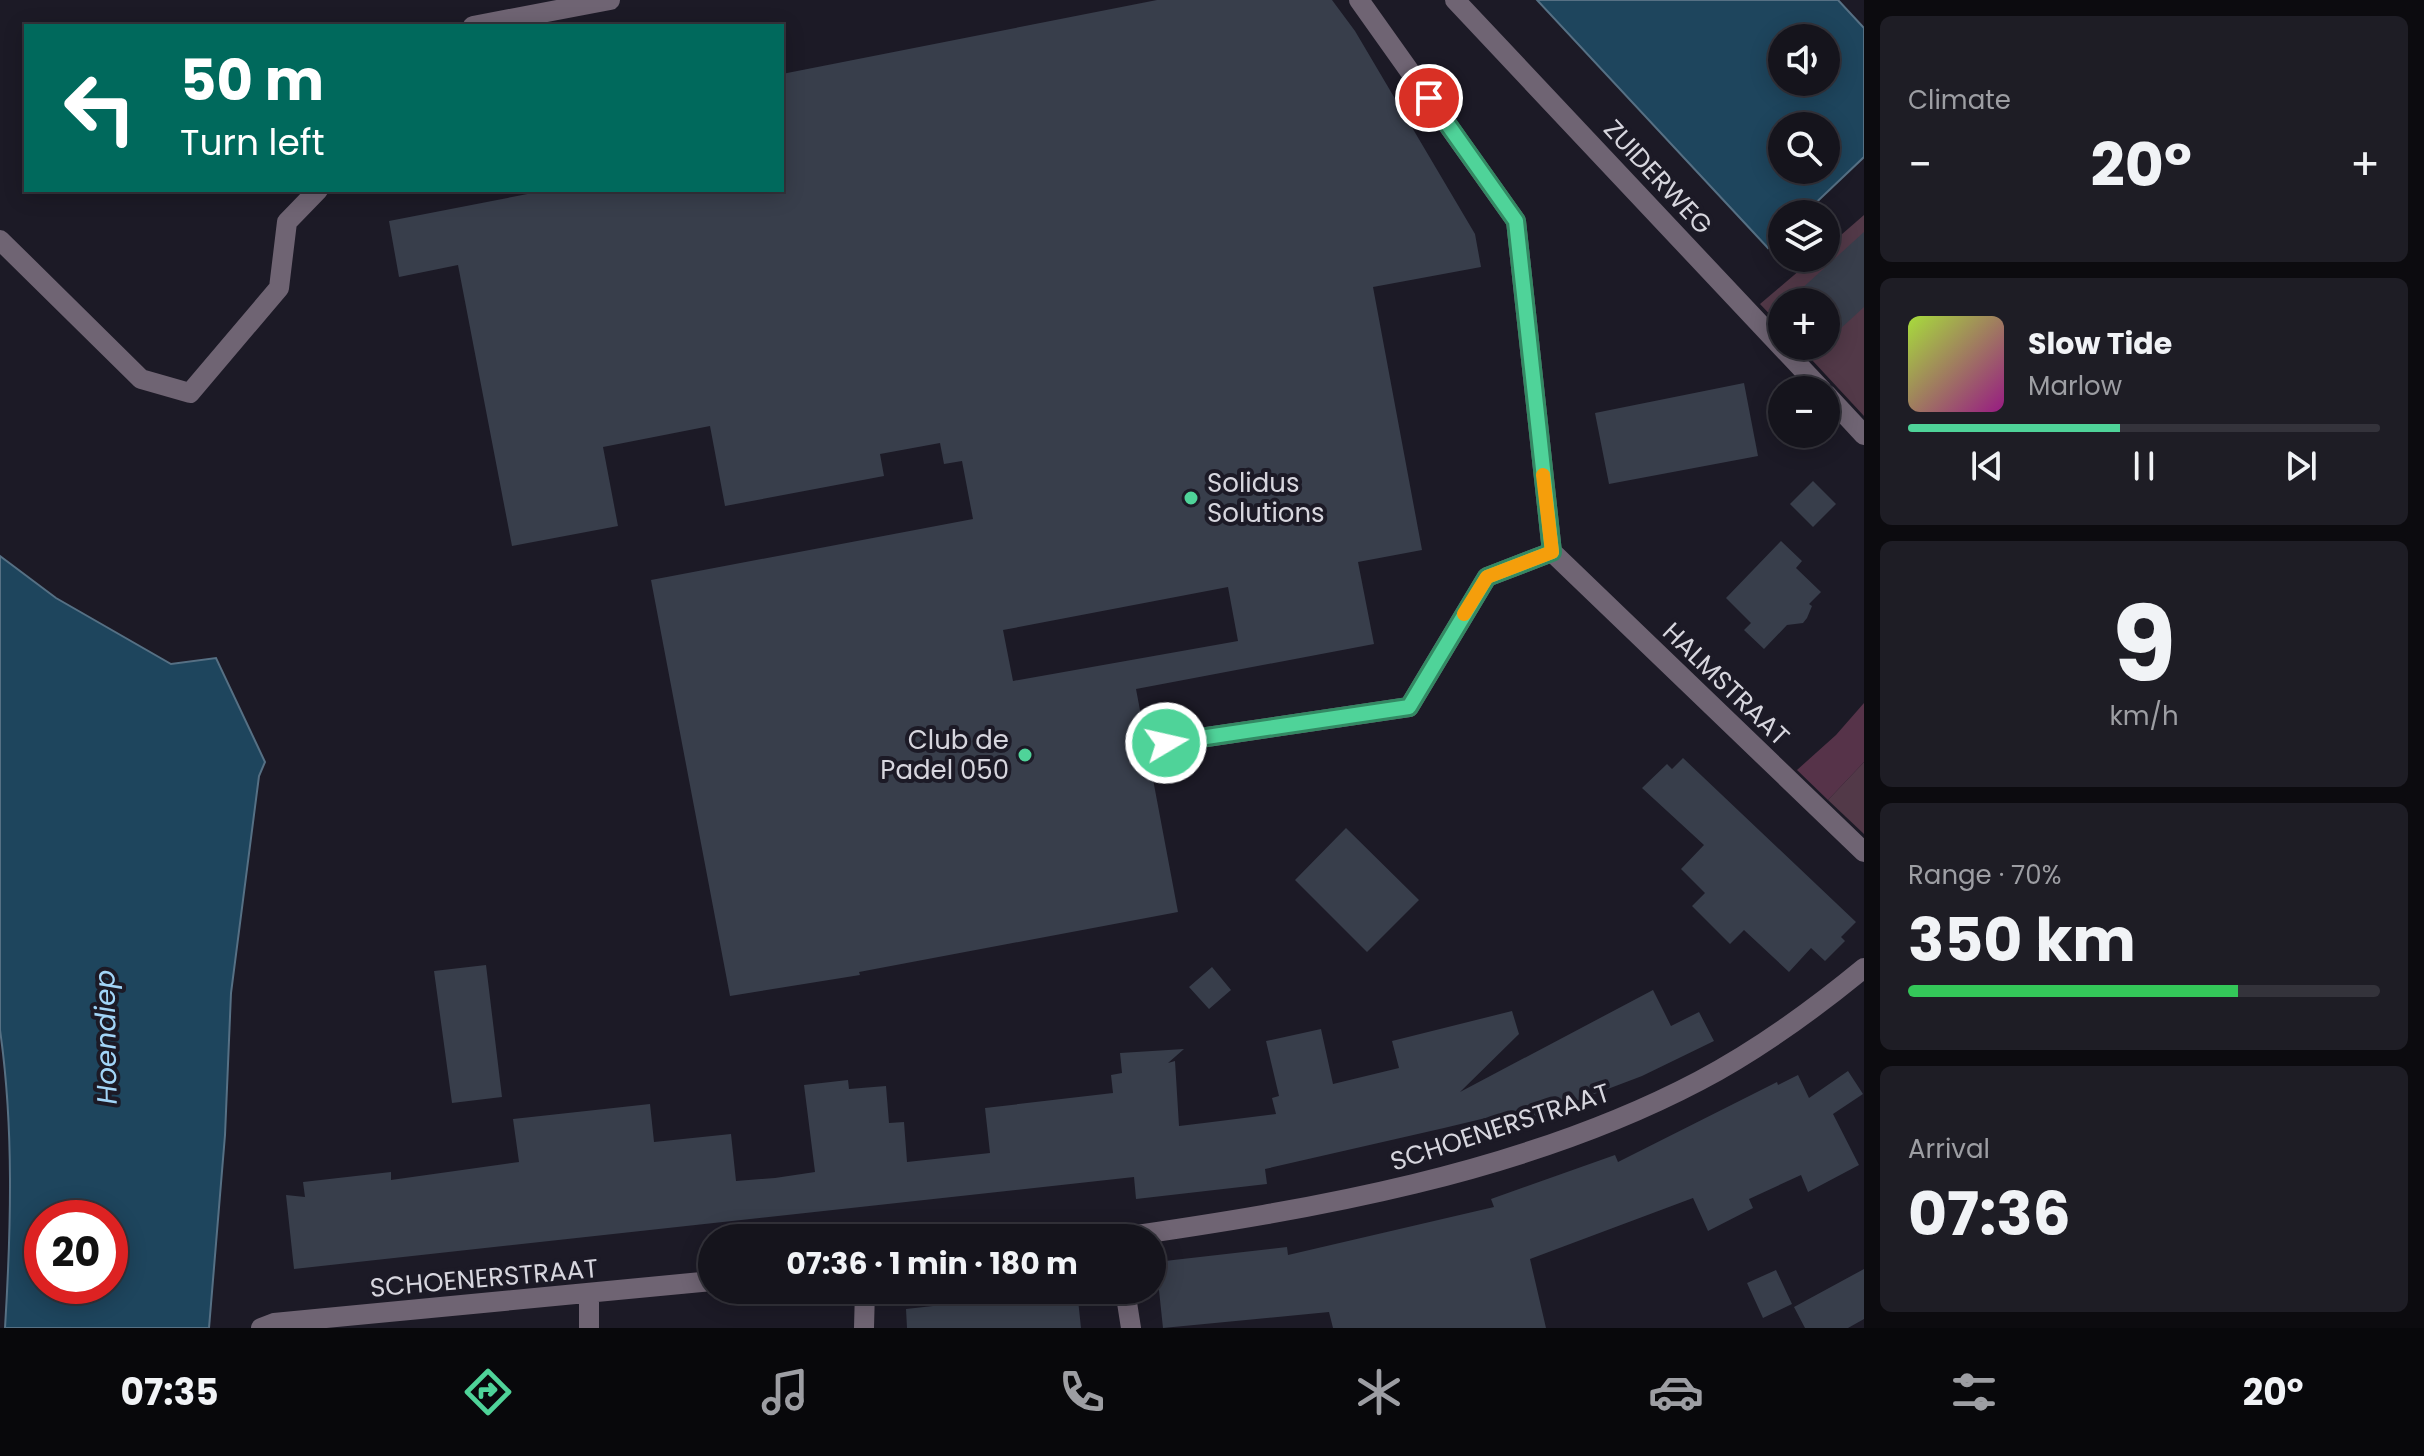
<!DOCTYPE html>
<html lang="en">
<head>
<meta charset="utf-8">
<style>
  :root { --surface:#15141c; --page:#1e1d25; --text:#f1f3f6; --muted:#9d9ea3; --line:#34333b; --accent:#4fd399 }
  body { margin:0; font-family:Poppins,sans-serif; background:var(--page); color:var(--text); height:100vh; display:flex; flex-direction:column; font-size:30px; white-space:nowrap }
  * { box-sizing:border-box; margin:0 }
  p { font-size:26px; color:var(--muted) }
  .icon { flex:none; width:44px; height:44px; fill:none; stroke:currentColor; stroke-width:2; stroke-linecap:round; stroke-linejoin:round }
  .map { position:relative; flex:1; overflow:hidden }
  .sheet { display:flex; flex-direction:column; gap:16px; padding:16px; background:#0c0b0f; width:560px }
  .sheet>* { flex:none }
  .guide { position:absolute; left:24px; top:24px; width:760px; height:168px; border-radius:0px; box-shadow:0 4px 20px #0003,0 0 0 2px var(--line); background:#00695c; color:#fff; overflow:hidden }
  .buttons { position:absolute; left:1768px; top:24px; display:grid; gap:16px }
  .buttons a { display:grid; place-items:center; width:72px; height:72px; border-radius:50%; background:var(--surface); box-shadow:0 4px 20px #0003,0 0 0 2px var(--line); font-size:40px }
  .speed { position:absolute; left:24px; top:1200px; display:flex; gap:16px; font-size:40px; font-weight:700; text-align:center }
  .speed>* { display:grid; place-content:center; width:104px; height:104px; border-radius:50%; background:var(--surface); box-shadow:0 4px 20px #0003,0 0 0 2px var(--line); line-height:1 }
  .speed .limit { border:12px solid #d22; background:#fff; color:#111 }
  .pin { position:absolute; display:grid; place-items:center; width:68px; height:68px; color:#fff; margin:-34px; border:4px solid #fff; border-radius:50%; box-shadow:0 2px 8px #0007 }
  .me { position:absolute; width:88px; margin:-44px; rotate:81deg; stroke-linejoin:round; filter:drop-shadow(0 0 6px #0008) }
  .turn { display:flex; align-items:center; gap:28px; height:168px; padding:0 24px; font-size:36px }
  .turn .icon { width:104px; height:104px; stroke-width:2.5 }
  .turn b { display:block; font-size:56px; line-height:68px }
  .big { font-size:60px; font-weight:700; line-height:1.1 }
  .sheet .card { flex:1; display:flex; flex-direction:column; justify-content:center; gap:12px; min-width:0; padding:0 28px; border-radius:12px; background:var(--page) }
  .sheet .dial { align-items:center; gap:0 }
  .dial b { font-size:104px; line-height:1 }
  .song { display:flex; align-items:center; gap:24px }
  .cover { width:96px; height:96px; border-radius:12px; background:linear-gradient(135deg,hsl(80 70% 55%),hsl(310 70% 35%)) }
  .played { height:8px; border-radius:4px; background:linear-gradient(90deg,var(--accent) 45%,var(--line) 45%) }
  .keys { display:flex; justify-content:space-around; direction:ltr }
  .heat { display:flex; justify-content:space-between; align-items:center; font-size:44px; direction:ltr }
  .charge { height:12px; border-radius:6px; background:linear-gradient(90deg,#34c759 70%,var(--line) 0) }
  .trip { position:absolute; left:698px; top:1224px; width:468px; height:80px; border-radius:40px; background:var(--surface); box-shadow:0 4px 20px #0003,0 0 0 2px var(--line); font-weight:700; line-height:80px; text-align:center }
  .menu { display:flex; height:128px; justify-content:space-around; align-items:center; background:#08080b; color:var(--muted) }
  .menu .icon { width:56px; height:56px }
  .menu .selected { color:var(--accent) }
  .menu b { font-size:36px; color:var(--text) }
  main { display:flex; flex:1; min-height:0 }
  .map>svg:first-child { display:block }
  .green { fill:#523948 }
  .forest { fill:#563349 }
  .water { fill:#1e455d; stroke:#567084; stroke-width:2; fill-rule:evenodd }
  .building { fill:#383e4b; fill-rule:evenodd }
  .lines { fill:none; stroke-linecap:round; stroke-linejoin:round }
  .minor { stroke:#6f6473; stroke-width:20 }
  .route-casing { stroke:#338963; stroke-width:20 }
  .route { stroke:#4fd399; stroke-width:14 }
  .slow { stroke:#f59e0b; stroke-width:14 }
  .poi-dot { fill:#4fd399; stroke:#1c1a26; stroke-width:3 }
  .labels { text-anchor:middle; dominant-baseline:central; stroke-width:8; stroke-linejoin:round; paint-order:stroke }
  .street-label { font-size:26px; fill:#d7d6de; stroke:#1c1a26 }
  .poi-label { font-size:26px; fill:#d7d6de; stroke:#1c1a26; text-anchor:start }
  .water-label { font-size:28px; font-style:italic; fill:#a2d5f8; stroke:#1c1a26 }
</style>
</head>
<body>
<main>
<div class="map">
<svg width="1864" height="1328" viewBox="0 0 1864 1328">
  <rect width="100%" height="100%" fill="#1c1a26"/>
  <path class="green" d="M1864,215V416L1799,346H1826V302H1782V327L1760,304L1814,258H1826V248Z
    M1864,762V834L1828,800Z"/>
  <path class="forest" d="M1864,703V762L1828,800L1797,770L1836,735Z"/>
  <path class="water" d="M1537,0H1838L1864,28V157L1804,214H1782V235L1768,248ZM1782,38H1826V82H1782ZM1782,126H1826V170H1782Z
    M0,556L56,598L171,664L216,658L265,762L259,776L231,993L225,1135L209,1328H5C11,1229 14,1128 0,1030ZM42,1218H110V1286H42Z"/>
  <path class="building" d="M1157,0H1332L1355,31L1475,234L1481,267L1373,287L1422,550L1358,562L1374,644L1136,689L1178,912L859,972L860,975L730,996L651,580L973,519L962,461L944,464L940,443L880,454L884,476L725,506L710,426L603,447L618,526L512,546L458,265L399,277L389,221L548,190H782V74ZM1228,587L1238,641L1013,681L1003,630Z
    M1864,232V307L1826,342V302H1787Z
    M1744,383L1758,456L1609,484L1595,413Z
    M1813,481L1836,504L1813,527L1790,504Z
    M1781,541L1802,561L1796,568L1821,592L1809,604L1812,606L1807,618L1803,623L1787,625L1764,649L1744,630L1751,623L1726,598Z
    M1683,758L1856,922L1841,937L1845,941L1825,961L1811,948L1789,972L1744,930L1730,944L1692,906L1705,893L1681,869L1704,845L1642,788L1667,764L1672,769Z
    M1346,828L1419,900L1367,952L1295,880Z
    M486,965L502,1097L452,1103L434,971Z
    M1212,967L1231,990L1209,1009L1189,987Z
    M1653,990L1671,1026L1699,1012L1714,1041L1642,1076L1500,1130L1494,1116L1444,1128L1265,1169L1267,1184L1136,1199L1134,1177L294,1269L286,1195L305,1197L303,1182L391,1172V1180L519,1162L513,1119L650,1104L654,1142L731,1134L736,1181L775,1178L815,1172L804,1085L848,1080L849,1089L886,1086L889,1123L904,1122L907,1162L990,1153L985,1108L1113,1093L1111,1075L1122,1073L1120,1053L1184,1049L1168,1063L1175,1061L1179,1126L1204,1123L1276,1114L1272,1098L1279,1096L1266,1041L1321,1029L1333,1084L1399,1068L1392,1041L1512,1011L1519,1034L1460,1092Z
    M1848,1071L1863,1094L1833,1114L1859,1165L1808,1192L1801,1175L1749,1199L1753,1208L1708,1231L1693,1198L1530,1259L1546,1328H1333L1329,1312L1163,1328L1156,1262L1287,1247L1288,1255L1494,1207L1491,1199L1615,1155L1618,1162L1777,1082L1778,1085L1798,1075L1809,1098Z
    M1864,1269V1319L1848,1328H1805L1794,1307Z
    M1776,1270L1792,1304L1763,1318L1747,1283Z
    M1077,1290L1081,1328H907L906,1309Z"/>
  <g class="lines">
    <path class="minor" d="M1455,0L1822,390
      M473,26L610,0
      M0,240L141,379L190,393L279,288L287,222L318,190
      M1826,394L1864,435
      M1552,552L1864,852
      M1166,743L1409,707L1487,577L1552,552L1516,221L1359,0
      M1115,1238C1311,1210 1522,1174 1699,1081C1758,1050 1813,1010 1864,968
      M1125,1290L1131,1328
      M589,1294V1328
      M261,1328L274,1323L712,1281
      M864,1328L865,1290"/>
  </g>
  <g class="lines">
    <g class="route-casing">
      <path id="route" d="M1166,743L1409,707L1487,577L1552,552L1516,221L1429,98"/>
    </g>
    <use href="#route" class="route"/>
    <path class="slow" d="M1464,614L1487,577L1552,552L1543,475"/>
  </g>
  <g class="poi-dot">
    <circle cx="1191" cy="498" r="8"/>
    <circle cx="1025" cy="755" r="8"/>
  </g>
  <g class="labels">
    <g class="street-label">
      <text transform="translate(1658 177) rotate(47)">ZUIDERWEG</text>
      <text transform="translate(1726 684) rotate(44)">HALMSTRAAT</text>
      <text transform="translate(1500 1127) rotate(-18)">SCHOENERSTRAAT</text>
      <text transform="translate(484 1278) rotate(-5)">SCHOENERSTRAAT</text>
    </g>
    <g class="poi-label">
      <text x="1207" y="483">Solidus<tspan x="1207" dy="30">Solutions</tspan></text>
      <text x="1009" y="740" text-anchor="end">Club de<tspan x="1009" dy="30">Padel 050</tspan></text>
    </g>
    <g class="water-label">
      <text transform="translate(106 1037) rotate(-91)">Hoendiep</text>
    </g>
  </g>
</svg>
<div class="buttons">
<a><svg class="icon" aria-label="sound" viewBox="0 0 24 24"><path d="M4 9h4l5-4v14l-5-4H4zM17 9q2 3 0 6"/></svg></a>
<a><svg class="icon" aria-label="search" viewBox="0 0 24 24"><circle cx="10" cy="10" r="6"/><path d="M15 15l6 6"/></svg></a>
<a><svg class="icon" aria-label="layers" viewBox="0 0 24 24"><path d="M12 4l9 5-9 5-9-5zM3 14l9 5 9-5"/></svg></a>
<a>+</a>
<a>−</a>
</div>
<div class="speed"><div class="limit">20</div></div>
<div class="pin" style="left:1429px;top:98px;background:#d93025"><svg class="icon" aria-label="arrive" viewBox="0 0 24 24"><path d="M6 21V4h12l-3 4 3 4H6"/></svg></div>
<svg class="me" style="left:1166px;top:743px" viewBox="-20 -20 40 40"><circle r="17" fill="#4fd399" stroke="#fff" stroke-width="3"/><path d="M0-11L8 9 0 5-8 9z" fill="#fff"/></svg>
<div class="trip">07:36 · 1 min · 180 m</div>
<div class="guide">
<div class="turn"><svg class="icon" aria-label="left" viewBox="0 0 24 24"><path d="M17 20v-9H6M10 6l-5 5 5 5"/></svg><div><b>50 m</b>Turn left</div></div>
</div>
</div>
<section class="sheet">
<div class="card"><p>Climate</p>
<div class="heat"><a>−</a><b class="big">20°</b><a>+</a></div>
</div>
<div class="card">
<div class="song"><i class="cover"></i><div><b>Slow Tide</b><p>Marlow</p></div></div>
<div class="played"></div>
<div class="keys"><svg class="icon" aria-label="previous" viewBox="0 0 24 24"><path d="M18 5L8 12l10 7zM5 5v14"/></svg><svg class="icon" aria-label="pause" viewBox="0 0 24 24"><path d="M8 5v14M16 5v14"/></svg><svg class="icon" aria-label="next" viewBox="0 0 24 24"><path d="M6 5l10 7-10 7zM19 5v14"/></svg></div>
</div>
<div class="card dial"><b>9</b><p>km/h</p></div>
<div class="card"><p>Range · 70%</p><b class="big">350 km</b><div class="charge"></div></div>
<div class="card"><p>Arrival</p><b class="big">07:36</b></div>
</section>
</main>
<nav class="menu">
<b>07:35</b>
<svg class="icon selected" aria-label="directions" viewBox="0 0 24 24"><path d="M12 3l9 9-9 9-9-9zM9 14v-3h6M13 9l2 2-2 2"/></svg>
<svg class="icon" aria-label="music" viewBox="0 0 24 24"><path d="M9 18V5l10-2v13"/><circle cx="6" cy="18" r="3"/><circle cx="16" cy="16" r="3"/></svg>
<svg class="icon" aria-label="phone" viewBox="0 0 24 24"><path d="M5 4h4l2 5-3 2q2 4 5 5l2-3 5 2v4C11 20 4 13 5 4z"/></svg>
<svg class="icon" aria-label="climate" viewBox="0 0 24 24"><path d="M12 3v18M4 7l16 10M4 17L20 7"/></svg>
<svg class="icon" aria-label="car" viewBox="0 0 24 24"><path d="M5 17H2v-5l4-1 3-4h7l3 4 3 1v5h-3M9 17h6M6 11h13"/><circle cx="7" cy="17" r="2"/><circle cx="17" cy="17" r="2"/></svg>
<svg class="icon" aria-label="filters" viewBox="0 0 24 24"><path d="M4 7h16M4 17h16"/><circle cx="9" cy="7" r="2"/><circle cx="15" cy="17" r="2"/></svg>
<b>20°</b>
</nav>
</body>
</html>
